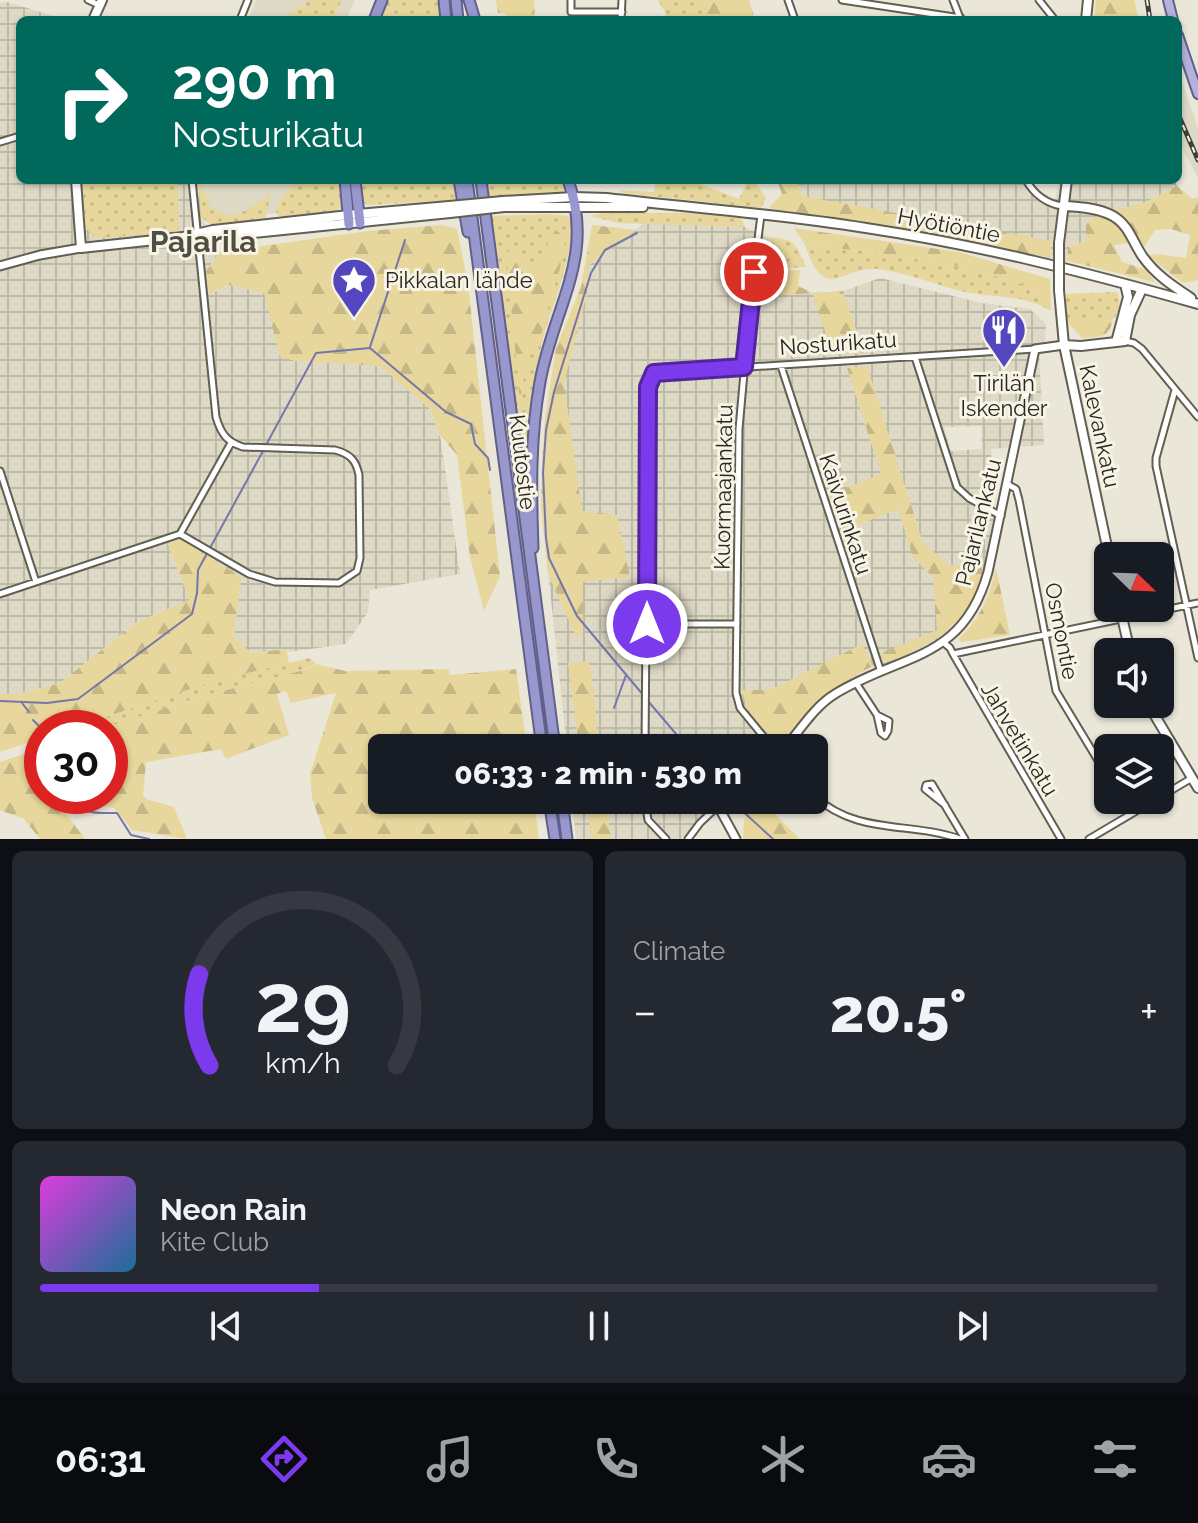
<!DOCTYPE html>
<html lang="en">
<head>
<meta charset="utf-8">
<style>
  :root { --surface:#171b24; --page:#242831; --text:#f1f3f6; --muted:#9ea1a6; --line:#363941; --accent:#7c3aed }
  body { margin:0; font-family:Raleway,sans-serif; background:var(--page); color:var(--text); height:100vh; display:flex; flex-direction:column; font-size:30px; white-space:nowrap }
  * { box-sizing:border-box; margin:0 }
  p { font-size:26px; color:var(--muted) }
  .icon { flex:none; width:44px; height:44px; fill:none; stroke:currentColor; stroke-width:2; stroke-linecap:round; stroke-linejoin:round }
  .map { position:relative; height:839px; overflow:hidden }
  .panel { display:flex; flex-direction:column; gap:12px; padding:12px; background:#0d0f14; flex:1 }
  .panel>* { flex:none }
  .top-card { position:absolute; left:16px; top:16px; width:1166px; height:168px; border-radius:12px; box-shadow:0 2px 6px #0004; background:#00695c; color:#fff; overflow:hidden }
  .needle { width:52px; rotate:113deg }
  .tools { position:absolute; left:1094px; top:542px; display:grid; gap:16px }
  .tools a { display:grid; place-items:center; width:80px; height:80px; border-radius:12px; background:var(--surface); box-shadow:0 2px 6px #0004; font-size:40px }
  .speed { position:absolute; left:24px; top:710px; display:flex; gap:16px; font-size:40px; font-weight:700; text-align:center }
  .speed>* { display:grid; place-content:center; width:104px; height:104px; border-radius:50%; background:var(--surface); box-shadow:0 2px 6px #0004; line-height:1 }
  .speed .limit { border:12px solid #d22; background:#fff; color:#111 }
  .pin { position:absolute; display:grid; place-items:center; width:68px; height:68px; color:#fff; margin:-34px; border:4px solid #fff; border-radius:50%; box-shadow:0 2px 8px #0007 }
  .me { position:absolute; width:88px; margin:-44px; rotate:0deg; stroke-linejoin:round; filter:drop-shadow(0 0 6px #0008) }
  .turn { display:flex; align-items:center; gap:28px; height:168px; padding:0 24px; font-size:36px }
  .turn .icon { width:104px; height:104px; stroke-width:2.5 }
  .turn b { display:block; font-size:56px; line-height:68px }
  .big { font-size:60px; font-weight:800; line-height:1.1 }
  .panel .widget { flex:1; display:flex; flex-direction:column; justify-content:center; gap:12px; min-width:0; padding:0 28px; border-radius:12px; background:var(--page) }
  .panel .dial { align-items:center; gap:0 }
  .dial svg { height:208px; overflow:visible; fill:none; stroke:var(--line); stroke-width:7; stroke-linecap:round; text-anchor:middle }
  .dial text { fill:var(--text); stroke:none }
  .song { display:flex; align-items:center; gap:24px }
  .cover { width:96px; height:96px; border-radius:12px; background:linear-gradient(135deg,hsl(300 70% 55%),hsl(200 70% 35%)) }
  .played { height:8px; border-radius:4px; background:linear-gradient(90deg,var(--accent) 25%,var(--line) 25%) }
  .keys { display:flex; justify-content:space-around; direction:ltr }
  .heat { display:flex; justify-content:space-between; align-items:center; font-size:44px; direction:ltr }
  .panel .tiles { flex:1; display:grid; gap:12px; grid-template-columns:1fr 1fr }
  .widget:last-child { grid-column:span 2 }
  .trip { position:absolute; left:368px; top:734px; width:460px; height:80px; border-radius:12px; background:var(--surface); box-shadow:0 2px 6px #0004; font-weight:800; line-height:80px; text-align:center }
  .menu { display:flex; height:128px; justify-content:space-around; align-items:center; background:#090b0e; color:var(--muted) }
  .menu .icon { width:56px; height:56px }
  .menu .selected { color:var(--accent) }
  .menu b { font-size:36px; color:var(--text) }
  .map>svg:first-child { display:block }
  .built { fill:#ded9c5 }
  .industrial { fill:url(#industrial-grid); fill-rule:evenodd }
  .green { fill:url(#green-dots) }
  .forest { fill:url(#forest-firs) }
  .lines { fill:none; stroke-linecap:round; stroke-linejoin:round }
  .stream { stroke:#7576aa; stroke-width:2 }
  .minor-casing { stroke:#615e52; stroke-width:9 }
  .tertiary-casing { stroke:#615e52; stroke-width:11 }
  .secondary-casing { stroke:#615e52; stroke-width:12 }
  .primary-casing { stroke:#60608a; stroke-width:12 }
  .trunk-casing { stroke:#60608a; stroke-width:13 }
  .minor { stroke:#fff; stroke-width:5 }
  .tertiary { stroke:#fff; stroke-width:7 }
  .secondary { stroke:#fff; stroke-width:8 }
  .primary { stroke:#b2b2da; stroke-width:8 }
  .trunk { stroke:#9898ce; stroke-width:9 }
  .rail-casing { stroke:#403f39; stroke-width:5 }
  .rail { stroke:#f7f3e5; stroke-width:2; stroke-dasharray:6; stroke-linecap:butt }
  .secondary-bridge-casing { stroke:#615e52; stroke-width:12; stroke-linecap:butt }
  .secondary-bridge { stroke:#fff; stroke-width:8 }
  .route-casing { stroke:#51269a; stroke-width:20 }
  .route { stroke:#7c3aed; stroke-width:14 }
  .labels { text-anchor:middle; dominant-baseline:central; stroke-width:6; stroke-linejoin:round; paint-order:stroke }
  .street-label { font-size:22px; fill:#272621; stroke:#f7f3e5 }
  .poi-label { font-size:22px; fill:#272621; stroke:#f7f3e5; text-anchor:start }
  .district-label { font-size:30px; font-weight:bold; fill:#504d42; stroke:#f7f3e5 }
</style>
</head>
<body>
<div class="map">
<svg width="1198" height="839" viewBox="0 0 1198 839">
  <defs>
    <pattern id="industrial-grid" width="8" height="8" patternUnits="userSpaceOnUse" patternTransform="scale(2)"><rect width="8" height="8" fill="#ded9c5"/><path d="M0 4h8M4 0v8" fill="none" stroke="#bebaa9"/></pattern>
    <pattern id="green-dots" width="8" height="8" patternUnits="userSpaceOnUse" patternTransform="scale(2)"><rect width="8" height="8" fill="#e7d79c"/><path d="M2 2h.1M6 6h.1" fill="none" stroke="#c6b886" stroke-width="1.8" stroke-linecap="round"/></pattern>
    <pattern id="forest-firs" width="22" height="20" patternUnits="userSpaceOnUse" patternTransform="scale(2)"><rect width="22" height="20" fill="#e7d79c"/><path d="M5 1l3.5 6h-7zM16 11l3.5 6h-7z" fill="#c6b886"/></pattern>
  </defs>
  <rect width="100%" height="100%" fill="#eae6d8"/>
  <path class="built" d="M256,0H355L346,20H248Z
    M1178,70L1198,128V178L1178,141Z
    M198,180H319L287,213L202,218Z"/>
  <path class="industrial" d="M7,2L68,20H20V180H83L85,227L179,232L178,180H198L202,218L220,252L206,271L210,295L228,285L265,293L296,361L381,366L431,410L441,440L460,574L370,590L368,612L346,644L289,652L286,649L251,653L234,638L241,577L180,539L168,544L190,600L137,622L60,683L18,694H0V3Z
    M777,180H1029L1038,190L1054,202L1060,180H1175L1177,186L1144,203L1097,216L1086,241L1068,247L1067,261L769,208L782,194Z
    M644,223L745,227L770,238L760,296L843,291L880,278L982,303L1030,309L1046,324L1045,342L1039,351L1044,445L991,449L993,485L990,513L994,516L989,550L980,583L970,605L941,637L891,663L873,666L860,673L834,690L816,706L783,745L775,744L771,748H567L541,506L545,418L589,285V265ZM981,426L982,449L951,451L944,427Z
    M572,800H714L682,839H576Z"/>
  <path class="green" d="M310,0H341V2L333,20H288V15Z
    M386,0H438L440,20H378Z
    M658,0H702V20H665V12Z
    M83,180H178L179,232L95,238L85,227Z
    M198,180H201L203,190L211,203L208,205L211,210L215,208C233,226 254,204 271,193L264,223L215,228L201,217Z
    M296,180H340L341,208L323,216L283,221L276,212L281,200Z
    M358,180H454L459,200L367,205L362,201Z
    M486,180H564L563,195L489,199Z
    M656,180H699L700,184L739,199L748,181L755,182L766,198L761,208L623,193L619,190L654,192Z
    M602,213H684L741,218L745,227L619,223L590,216Z
    M549,214L568,216L571,220C573,266 551,303 541,347C530,396 527,445 526,496L491,216Z
    M770,238C795,237 797,247 806,267L764,270Z
    M805,244C858,251 1019,267 1051,302V311C1022,293 994,299 961,291C933,284 905,272 877,269C858,267 839,281 829,279C815,275 809,257 805,244Z
    M1117,292C1121,302 1121,312 1113,319L1074,318L1069,324L1066,313V294Z
    M310,658L316,664L300,671L203,696L104,728H72L218,680Z"/>
  <path class="forest" d="M496,0H534L535,20H508L506,14L498,13Z
    M702,0H749L755,20H702Z
    M1096,0H1134L1139,20H1094Z
    M777,180H796L802,196L1052,241L1050,257L769,208L782,194Z
    M1177,186L1193,199L1198,197V280L1183,283L1148,256L1156,254L1186,258L1190,235L1171,229L1155,230L1144,247L1134,230L1114,210L1144,203Z
    M1097,216C1114,221 1122,227 1130,243L1114,245L1122,262L1147,270L1155,282L1067,261L1068,247L1086,241V224Z
    M442,225L457,229L468,284L500,576L484,611L470,557L457,455L439,434L431,410L380,366L296,361L280,357L264,293L228,285L209,295L206,271L220,252L368,231Z
    M592,225L636,230L589,265V285L564,383L582,511L617,515L630,577L583,582V632L576,637L548,574L541,506L542,463L545,418L556,348L581,287Z
    M551,227L566,237L562,261L539,340L528,351L520,402L506,251L534,263L546,253Z
    M794,228L959,252L1050,279L1051,302C1019,267 858,251 805,244Z
    M764,270H800L798,286L813,293L843,291L864,353L833,354L812,293L760,297Z
    M1073,318L1113,319C1110,338 1099,337 1082,338L1069,324Z
    M867,366L923,543L949,565L984,566C970,625 941,637 891,663L883,660L881,653L937,630L933,577L913,557L898,509L842,531L830,494L881,474L847,368Z
    M180,539L241,577L234,638L251,653L286,649L289,663L218,680L72,728H42V738L0,752V694H18L60,683L137,622L189,600L168,544Z
    M996,568L1010,635L962,642L958,639C980,620 989,597 996,568Z
    M862,644L873,666C835,684 810,713 783,745C762,742 745,709 742,690H770Z
    M589,661L595,701L598,748H579L568,663Z
    M316,664L345,671L449,669L450,675L516,669L527,748H382V800H534L539,839H326L312,798L310,774L336,693L291,703L286,691L277,694L289,735L226,759L221,749L146,762L143,795L146,799L174,807L187,839L132,830L114,808L80,802L79,796H110V728H104L203,696L304,670Z
    M42,748V796H62L60,806L85,839H40L24,819L0,810V762Z
    M586,800H605L611,839H591Z
    M751,800H760L800,839H743L744,821Z"/>
  <g class="lines">
    <path class="stream" d="M637,233L605,250L591,273L554,392L546,430L543,473L546,538L549,558L577,616L644,696
      M370,347L405,240
      M266,445L316,353L370,348L446,412L471,424L475,444L488,458L490,470
      M0,701L47,703L78,699L192,614L197,593L198,570L263,451
      M648,701L688,748
      M22,703L29,712
      M614,708L626,675
      M33,720L42,729
      M72,796C81,816 98,813 117,813L131,835L149,839
      M737,806L773,839"/>
    <g class="minor-casing">
      <path id="minor" d="M88,0L99,5
        M571,0V12H622
        M788,0L795,20
        M842,0L961,18
        M953,0L960,18
        M1039,0L1055,20
        M240,20L248,0
        M621,20L622,0
        M0,142L20,136
        M1026,180C1034,194 1047,204 1063,206
        M761,215L751,294L739,429L736,693L740,708L773,748
        M1125,341L1134,343L1142,349L1198,417
        M915,357L957,487L969,498L1001,516
        M781,366L881,672
        M1175,390L1156,458V466L1198,658
        M0,471L36,582
        M1007,484L1016,489L1019,500L1056,691L1108,777
        M180,534L249,574L275,582L339,583L357,571L360,558L359,475C356,460 350,454 335,450L243,447C227,442 221,434 216,417L192,180
        M180,534L231,443
        M0,594L180,534
        M647,624H737
        M943,642L950,648L953,654L1198,603
        M953,654L1061,839
        M856,683L877,715L881,733L885,736L888,731L889,721L877,715
        M645,748L648,387L654,373L1035,349
        M814,796C859,836 908,821 960,839
        M1160,797L1192,778
        M645,800L648,820L666,839
        M1122,800L1130,815
        M945,805L925,789L926,785L932,784L965,839
        M688,839L700,823L718,806
        M1089,839L1155,800"/>
    </g>
    <g class="tertiary-casing">
      <path id="tertiary" d="M0,266L40,255L81,248
        M785,748C800,730 815,706 835,694C901,653 963,662 988,572L1035,349L1064,345
        M728,800L718,806L736,839"/>
    </g>
    <g class="secondary-casing">
      <path id="secondary" d="M93,20L102,0
        M1086,20L1088,0
        M76,180L81,248L183,237L213,230L358,214L449,206
        M503,201L574,197L607,198C693,208 780,214 866,228C979,245 1089,273 1198,304
        M1064,206C1080,207 1099,208 1113,216C1129,225 1133,243 1143,257C1156,275 1173,286 1191,298
        M504,207H643
        M202,236L214,237L450,213
        M1059,243L1067,180
        M1059,290L1064,345L1109,556
        M1116,342L1128,297L1125,284
        M1064,345L1081,346L1125,341L1130,315L1142,289
        M1120,608L1130,652
        M1148,704L1198,788"/>
    </g>
    <g class="primary-casing">
      <path id="primary" d="M1168,0L1173,20
        M1178,35L1198,94"/>
    </g>
    <g class="trunk-casing">
      <path id="trunk" d="M444,0L446,20
        M456,0L458,20
        M469,0L475,20
        M374,20L382,0
        M345,180L349,224
        M355,180L360,223
        M459,180L468,232
        M467,180L542,748
        M481,180L555,748
        M533,548C531,492 530,437 540,382C553,308 596,257 568,180
        M549,800L555,839
        M562,800L567,839"/>
    </g>
    <use href="#minor" class="minor"/>
    <use href="#tertiary" class="tertiary"/>
    <use href="#secondary" class="secondary"/>
    <use href="#primary" class="primary"/>
    <use href="#trunk" class="trunk"/>
    <g class="rail-casing">
      <path id="rail" d="M1147,0L1150,20
        M1178,114L1198,160"/>
    </g>
    <use href="#rail" class="rail"/>
    <g class="secondary-bridge-casing">
      <path id="secondary-bridge" d="M449,206L503,201
        M450,213L504,207
        M1059,290V243"/>
    </g>
    <use href="#secondary-bridge" class="secondary-bridge"/>
  </g>
  <g class="lines">
    <g class="route-casing">
      <path id="route" d="M647,624L648,387L654,373L744,367L754,272"/>
    </g>
    <use href="#route" class="route"/>
  </g>
  <defs>
    <g id="sight-pin" transform="scale(2.3)"><path d="M0 17L-7.5 6A9.5 9.5 0 1 1 7.5 6Z" fill="#5346be" stroke="#f7f3e5"/><path d="M0-6L1.8-2.2L6-1.7L2.9 1.2L3.7 5.4L0 3.3L-3.7 5.4L-2.9 1.2L-6-1.7L-1.8-2.2Z" fill="#fff"/></g>
    <g id="restaurant-pin" transform="scale(2.3)"><path d="M0 17L-7.5 6A9.5 9.5 0 1 1 7.5 6Z" fill="#5346be" stroke="#f7f3e5"/><path d="M-5-6h1v4h1v-4h1v4h1v-4h1v5L-1.5 .5V6h-2V.5L-5-1ZM5-6V6H3V1.5H1.5Q1.5-4 5-6Z" fill="#fff"/></g>
  </defs>
  <g fill-rule="evenodd">
    <use href="#sight-pin" x="354" y="280"/>
    <use href="#restaurant-pin" x="1004" y="330"/>
  </g>
  <g class="labels">
    <g class="street-label">
      <text transform="translate(949 225) rotate(11)">Hyötiöntie</text>
      <text transform="translate(838 343) rotate(-4)">Nosturikatu</text>
      <text transform="translate(1100 426) rotate(78)">Kalevankatu</text>
      <text transform="translate(523 462) rotate(83)">Kuutostie</text>
      <text transform="translate(723 487) rotate(-89)">Kuormaajankatu</text>
      <text transform="translate(846 514) rotate(72)">Kaivurinkatu</text>
      <text transform="translate(978 522) rotate(-76)">Pajarilankatu</text>
      <text transform="translate(1062 631) rotate(79)">Osmontie</text>
      <text transform="translate(1020 739) rotate(59)">Jahvetinkatu</text>
    </g>
    <g class="poi-label">
      <text x="385" y="280">Pikkalan lähde</text>
      <text x="1004" y="383" text-anchor="middle">Tirilän<tspan x="1004" dy="25">Iskender</tspan></text>
    </g>
    <g class="district-label">
      <text x="203" y="241">Pajarila</text>
    </g>
  </g>
</svg>
<div class="tools">
<a><svg class="needle" viewBox="-14 -14 28 28"><path d="M0-13l5 13h-10z" fill="#e53935"/><path d="M0 13l5-13h-10z" fill="#9ea1a6"/></svg></a>
<a><svg class="icon" aria-label="sound" viewBox="0 0 24 24"><path d="M4 9h4l5-4v14l-5-4H4zM17 9q2 3 0 6"/></svg></a>
<a><svg class="icon" aria-label="layers" viewBox="0 0 24 24"><path d="M12 4l9 5-9 5-9-5zM3 14l9 5 9-5"/></svg></a>
</div>
<div class="speed"><div class="limit">30</div></div>
<div class="pin" style="left:754px;top:272px;background:#d93025"><svg class="icon" aria-label="arrive" viewBox="0 0 24 24"><path d="M6 21V4h12l-3 4 3 4H6"/></svg></div>
<svg class="me" style="left:647px;top:624px" viewBox="-20 -20 40 40"><circle r="17" fill="#7c3aed" stroke="#fff" stroke-width="3"/><path d="M0-11L8 9 0 5-8 9z" fill="#fff"/></svg>
<div class="trip">06:33 · 2 min · 530 m</div>
<div class="top-card">
<div class="turn"><svg class="icon" aria-label="right" viewBox="0 0 24 24"><path d="M7 20v-9h11M14 6l5 5-5 5"/></svg><div><b>290 m</b>Nosturikatu</div></div>
</div>
</div>
<section class="panel">
<div class="tiles">
<div class="widget dial"><svg viewBox="0 0 100 80">
<path d="M14 69A42 42 0 1 1 86 69"/>
<path d="M14 69A42 42 0 0 1 10 34" stroke="#7c3aed"/>
<text x="50" y="56" font-size="32" font-weight="700">29</text>
<text x="50" y="72" font-size="11">km/h</text>
</svg></div>
<div class="widget"><p>Climate</p>
<div class="heat"><a>−</a><b class="big">20.5°</b><a>+</a></div>
</div>
<div class="widget">
<div class="song"><i class="cover"></i><div><b>Neon Rain</b><p>Kite Club</p></div></div>
<div class="played"></div>
<div class="keys"><svg class="icon" aria-label="previous" viewBox="0 0 24 24"><path d="M18 5L8 12l10 7zM5 5v14"/></svg><svg class="icon" aria-label="pause" viewBox="0 0 24 24"><path d="M8 5v14M16 5v14"/></svg><svg class="icon" aria-label="next" viewBox="0 0 24 24"><path d="M6 5l10 7-10 7zM19 5v14"/></svg></div>
</div>
</div>
</section>
<nav class="menu">
<b>06:31</b>
<svg class="icon selected" aria-label="directions" viewBox="0 0 24 24"><path d="M12 3l9 9-9 9-9-9zM9 14v-3h6M13 9l2 2-2 2"/></svg>
<svg class="icon" aria-label="music" viewBox="0 0 24 24"><path d="M9 18V5l10-2v13"/><circle cx="6" cy="18" r="3"/><circle cx="16" cy="16" r="3"/></svg>
<svg class="icon" aria-label="phone" viewBox="0 0 24 24"><path d="M5 4h4l2 5-3 2q2 4 5 5l2-3 5 2v4C11 20 4 13 5 4z"/></svg>
<svg class="icon" aria-label="climate" viewBox="0 0 24 24"><path d="M12 3v18M4 7l16 10M4 17L20 7"/></svg>
<svg class="icon" aria-label="car" viewBox="0 0 24 24"><path d="M5 17H2v-5l4-1 3-4h7l3 4 3 1v5h-3M9 17h6M6 11h13"/><circle cx="7" cy="17" r="2"/><circle cx="17" cy="17" r="2"/></svg>
<svg class="icon" aria-label="filters" viewBox="0 0 24 24"><path d="M4 7h16M4 17h16"/><circle cx="9" cy="7" r="2"/><circle cx="15" cy="17" r="2"/></svg>
</nav>
</body>
</html>
